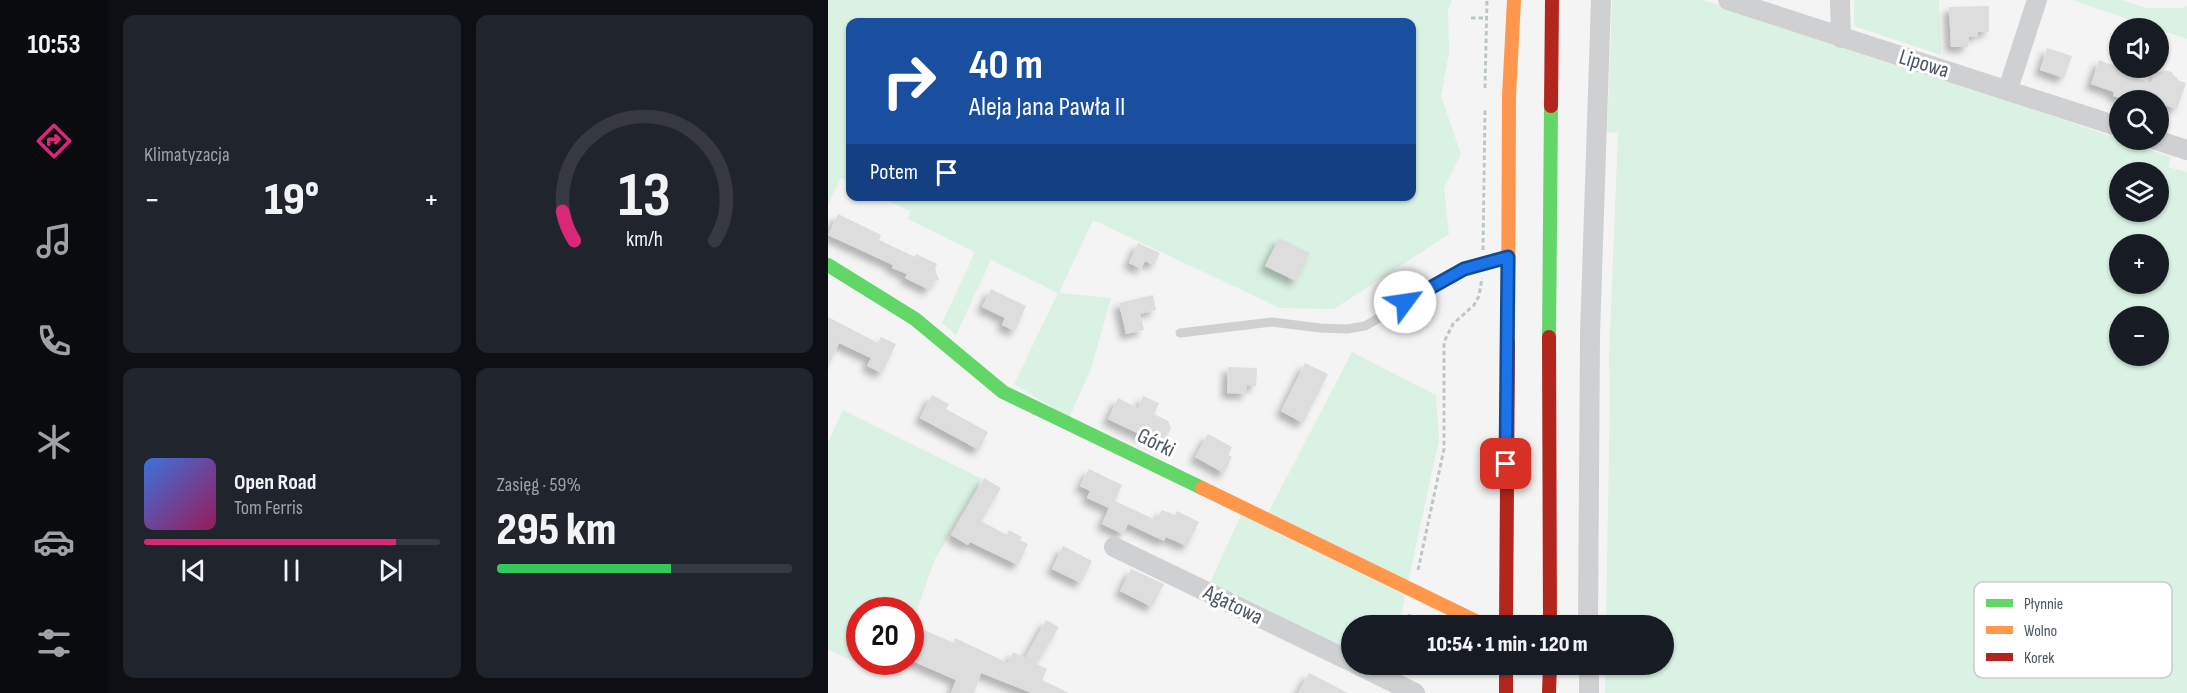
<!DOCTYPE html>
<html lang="pl">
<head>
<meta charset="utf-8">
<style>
  :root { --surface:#171b24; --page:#20242c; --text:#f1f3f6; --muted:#9ea1a6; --line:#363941; --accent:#db2777 }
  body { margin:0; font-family:"Sofia Sans Condensed",sans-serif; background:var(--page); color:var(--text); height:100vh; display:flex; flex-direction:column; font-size:22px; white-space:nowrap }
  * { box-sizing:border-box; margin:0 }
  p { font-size:20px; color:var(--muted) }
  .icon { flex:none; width:33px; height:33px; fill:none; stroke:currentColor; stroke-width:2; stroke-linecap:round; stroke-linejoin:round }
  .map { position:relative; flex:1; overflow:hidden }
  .details { display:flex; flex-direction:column; gap:15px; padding:15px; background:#0d0f14; width:720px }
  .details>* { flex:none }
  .top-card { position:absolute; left:18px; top:18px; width:570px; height:183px; border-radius:12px; box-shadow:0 2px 4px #0004; background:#1a4fa0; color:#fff; overflow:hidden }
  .tools { position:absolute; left:1281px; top:18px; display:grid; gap:12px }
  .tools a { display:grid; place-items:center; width:60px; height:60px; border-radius:50%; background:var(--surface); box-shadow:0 2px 4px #0004; font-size:30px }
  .speed { position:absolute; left:18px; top:597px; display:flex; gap:12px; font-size:30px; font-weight:700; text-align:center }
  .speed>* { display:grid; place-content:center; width:78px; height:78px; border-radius:50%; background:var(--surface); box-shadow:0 2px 4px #0004; line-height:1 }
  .speed .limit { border:9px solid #d22; background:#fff; color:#111 }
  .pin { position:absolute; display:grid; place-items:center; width:51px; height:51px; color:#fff; margin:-26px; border-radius:12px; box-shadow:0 3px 9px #0006 }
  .me { position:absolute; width:66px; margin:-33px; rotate:59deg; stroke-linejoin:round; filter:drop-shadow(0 0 4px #0008) }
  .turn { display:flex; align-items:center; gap:21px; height:126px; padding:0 24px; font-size:27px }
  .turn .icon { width:78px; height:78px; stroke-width:2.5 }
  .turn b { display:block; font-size:42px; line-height:51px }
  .then { display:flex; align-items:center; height:57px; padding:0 24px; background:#0003; gap:12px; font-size:22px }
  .big { font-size:45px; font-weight:800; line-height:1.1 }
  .details .widget { flex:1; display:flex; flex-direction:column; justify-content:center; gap:9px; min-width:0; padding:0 21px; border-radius:12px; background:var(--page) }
  .details .dial { align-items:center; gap:0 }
  .dial svg { height:156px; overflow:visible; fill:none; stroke:var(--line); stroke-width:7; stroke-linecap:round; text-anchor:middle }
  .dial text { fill:var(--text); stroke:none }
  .song { display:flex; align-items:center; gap:18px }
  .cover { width:72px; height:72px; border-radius:9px; background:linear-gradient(135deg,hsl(220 70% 55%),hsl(330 70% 35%)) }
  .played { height:6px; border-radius:3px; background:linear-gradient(90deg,var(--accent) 85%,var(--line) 85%) }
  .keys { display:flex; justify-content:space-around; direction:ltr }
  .heat { display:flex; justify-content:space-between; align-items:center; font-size:33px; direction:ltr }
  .charge { height:9px; border-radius:4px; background:linear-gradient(90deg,#34c759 59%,var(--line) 0) }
  .details .tiles { flex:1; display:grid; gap:15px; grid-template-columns:repeat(2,1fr) }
  .trip { position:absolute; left:513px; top:615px; width:333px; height:60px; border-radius:30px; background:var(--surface); box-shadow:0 2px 4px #0004; font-weight:800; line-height:60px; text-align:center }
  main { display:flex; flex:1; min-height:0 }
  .dock { display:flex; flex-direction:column; width:108px; justify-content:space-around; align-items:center; background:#090b0e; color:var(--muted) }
  .dock .icon { width:42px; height:42px }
  .dock .on { color:var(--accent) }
  .dock b { font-size:27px; color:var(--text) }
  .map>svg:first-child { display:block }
  .green { fill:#d9f2e3; fill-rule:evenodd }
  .building { fill:#ddddde; filter:url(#shadow) }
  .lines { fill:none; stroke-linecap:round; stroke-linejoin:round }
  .path { stroke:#bcc7c4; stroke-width:3; stroke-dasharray:4.5 3; stroke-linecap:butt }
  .lane { stroke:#ced0d2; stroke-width:9 }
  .street { stroke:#ced0d2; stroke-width:20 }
  .fast { stroke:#63d668; stroke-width:14 }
  .slow { stroke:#ff974d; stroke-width:14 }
  .jam { stroke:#b3261e; stroke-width:14 }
  .route-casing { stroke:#114b97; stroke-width:15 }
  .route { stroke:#1a73e8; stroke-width:10 }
  .labels { text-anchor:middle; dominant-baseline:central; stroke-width:6; stroke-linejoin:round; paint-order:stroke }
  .street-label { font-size:22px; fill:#4a5661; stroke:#fff }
  .key { fill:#fff; stroke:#c9ccd0; stroke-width:1.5 }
  .key-label { font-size:16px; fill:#4a5661 }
</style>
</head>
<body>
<main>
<nav class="dock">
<b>10:53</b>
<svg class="icon on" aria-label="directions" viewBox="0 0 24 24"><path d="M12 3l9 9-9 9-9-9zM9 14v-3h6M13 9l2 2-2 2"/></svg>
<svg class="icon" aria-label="music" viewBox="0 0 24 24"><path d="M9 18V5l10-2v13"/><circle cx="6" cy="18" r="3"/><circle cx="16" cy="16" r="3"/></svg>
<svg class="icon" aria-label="phone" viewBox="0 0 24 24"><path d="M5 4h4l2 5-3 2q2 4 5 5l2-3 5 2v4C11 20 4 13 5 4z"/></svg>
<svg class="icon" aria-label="climate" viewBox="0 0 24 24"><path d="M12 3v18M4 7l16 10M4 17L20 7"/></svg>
<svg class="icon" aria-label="car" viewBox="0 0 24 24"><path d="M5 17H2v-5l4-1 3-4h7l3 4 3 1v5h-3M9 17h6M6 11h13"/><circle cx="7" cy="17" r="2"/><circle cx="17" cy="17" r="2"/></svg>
<svg class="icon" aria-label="filters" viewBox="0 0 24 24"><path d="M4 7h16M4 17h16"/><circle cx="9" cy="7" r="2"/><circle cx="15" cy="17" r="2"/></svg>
</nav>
<section class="details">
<div class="tiles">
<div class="widget"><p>Klimatyzacja</p>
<div class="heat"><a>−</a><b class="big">19°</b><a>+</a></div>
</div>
<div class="widget dial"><svg viewBox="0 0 100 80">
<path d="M14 69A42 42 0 1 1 86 69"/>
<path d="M14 69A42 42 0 0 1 8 54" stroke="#db2777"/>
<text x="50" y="56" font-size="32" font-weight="700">13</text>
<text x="50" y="72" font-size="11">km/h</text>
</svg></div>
<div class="widget">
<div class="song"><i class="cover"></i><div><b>Open Road</b><p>Tom Ferris</p></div></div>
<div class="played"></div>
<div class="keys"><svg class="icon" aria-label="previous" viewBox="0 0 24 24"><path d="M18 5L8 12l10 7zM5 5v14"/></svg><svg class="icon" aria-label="pause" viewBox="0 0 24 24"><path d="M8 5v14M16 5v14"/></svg><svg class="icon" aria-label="next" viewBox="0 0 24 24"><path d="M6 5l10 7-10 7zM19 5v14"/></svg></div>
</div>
<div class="widget"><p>Zasięg · 59%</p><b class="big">295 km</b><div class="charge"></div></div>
</div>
</section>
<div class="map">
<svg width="1359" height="693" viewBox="0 0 1359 693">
  <defs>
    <filter id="shadow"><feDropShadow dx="-5.5" dy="5.5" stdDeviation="3" flood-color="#0004"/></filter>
  </defs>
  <rect width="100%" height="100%" fill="#f4f4f4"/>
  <path class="green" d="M0,0H624L620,9L621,53L613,96L633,154L616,188L621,234L506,309L452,308L265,220L231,293L283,298L263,369L241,418L186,384L230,293L163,260L128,335L114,323L147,252L80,219L82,211L52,197L584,196V22H22V183L13,178L0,205Z
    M784,0H875L1123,81L1343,157L1340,167L1359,172V693H777V665L836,664V626L778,625L782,390L781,359L790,133L779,132ZM1292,172H1330V212H1292ZM1292,244H1330V284H1292ZM1292,316H1330V356H1292Z
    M1026,0H1111L1113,55L1026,26Z
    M1244,0H1294L1318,8H1353L1359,6V39Z
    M524,352L608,395L611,439L580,583L439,515Z
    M15,410L154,479L106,561L87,616L83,614L82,610H76L69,607L67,610H32V662H44L41,669L0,649V442Z
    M413,515L577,595L572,625L524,626L523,656L380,587Z"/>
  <path class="building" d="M1161,6V32H1150V36L1141,37L1140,47H1123L1121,7Z
    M1219,48L1244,56L1236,78L1212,70Z
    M1271,60L1295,69L1294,73L1323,83L1328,70L1332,72L1336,70L1344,72L1346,76L1350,78L1349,80L1358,83L1349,109L1330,103V100H1299L1285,96L1286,92L1263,84Z
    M10,214L53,235L51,240L87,257L88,254L109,264L107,269L111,280L105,282L102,290L77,278L79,274L64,268L65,265L0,235Z
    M451,238L482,253L468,281L437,266Z
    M310,243L332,253L326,265L317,261L313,269L301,263Z
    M163,289L198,306L187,331L174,325L177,318L154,307Z
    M325,295L328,310L312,314L316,330L298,334L291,303Z
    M0,317L50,343L53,337L68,344L54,373L39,366L43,358L11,343L0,367Z
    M477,363L500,374L475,423L453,411Z
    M400,367L429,368L428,386H419V394L399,393Z
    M104,395L121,404L118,409L160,432L151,450L92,418Z
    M315,396L331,403L326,414L340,421L343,428L334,445L280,419L290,398L310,408Z
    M380,434L404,447L400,455L404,457L396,473L367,457Z
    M261,469L294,485L287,501L328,520L334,510L347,515L349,511L371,522L359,546L338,537L336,541L300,524L295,534L274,524L281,508L259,498L262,491L252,486Z
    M156,478L173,488L153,521L179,535L181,530L194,537L192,540L200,544L190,565L142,542L140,545L123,535Z
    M235,546L264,561L253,583L224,569Z
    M303,569L336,584L324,607L292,591Z
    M218,620L231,627L209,664L219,669L214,680L241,693H204L153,673L146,693H123L128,680L82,660V624L126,643L127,638L180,663L185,652L197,658Z
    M481,673L520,693H470Z"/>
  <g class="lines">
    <path class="path" d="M643,18H659
      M657,88L659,0
      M655,250L657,110
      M590,570L616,449V342L625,324L646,305L651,296L654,278
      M580,626L582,612"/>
    <path class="lane" d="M352,333L444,322L492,328L519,329L537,326L636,269L677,258"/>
    <path class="street" d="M900,0L1292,127
      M1012,0L1013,38
      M1180,89L1209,0
      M1328,140L1359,150
      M286,547L524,662
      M760,626L762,335L773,0
      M528,664L587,693
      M761,664V693"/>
    <path class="fast" d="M0,265L87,319L175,392L374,488
      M721,337L723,106"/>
    <path class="slow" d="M680,343L681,96L686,0
      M374,488L658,626"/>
    <path class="jam" d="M723,106L724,0
      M721,337L722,626
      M678,626L680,343
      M678,664V693
      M721,693L722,664"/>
  </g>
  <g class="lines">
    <g class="route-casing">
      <path id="route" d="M577,302L636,269L680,257L678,464"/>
    </g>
    <use href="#route" class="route"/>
  </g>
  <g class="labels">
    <g class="street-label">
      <text transform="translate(1096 64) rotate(17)">Lipowa</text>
      <text transform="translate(328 443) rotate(26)">Górki</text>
      <text transform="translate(405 605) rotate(26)">Agatowa</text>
    </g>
  </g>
  <rect x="1146" y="582" width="198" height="96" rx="9" class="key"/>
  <rect x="1158" y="599" width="27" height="8" fill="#63d668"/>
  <rect x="1158" y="626" width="27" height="8" fill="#ff974d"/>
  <rect x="1158" y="653" width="27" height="8" fill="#b3261e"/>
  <g class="key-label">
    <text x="1196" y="609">Płynnie</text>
    <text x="1196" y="636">Wolno</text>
    <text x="1196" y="663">Korek</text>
  </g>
</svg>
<div class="tools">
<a><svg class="icon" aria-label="sound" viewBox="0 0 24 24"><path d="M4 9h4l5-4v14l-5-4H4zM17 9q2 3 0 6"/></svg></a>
<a><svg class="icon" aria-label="search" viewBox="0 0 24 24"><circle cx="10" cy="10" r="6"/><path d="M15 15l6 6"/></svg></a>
<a><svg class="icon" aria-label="layers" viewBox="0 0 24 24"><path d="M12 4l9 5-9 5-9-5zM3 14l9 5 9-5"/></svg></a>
<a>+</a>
<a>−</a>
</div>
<div class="speed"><div class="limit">20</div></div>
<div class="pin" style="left:678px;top:464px;background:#d93025"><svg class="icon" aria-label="arrive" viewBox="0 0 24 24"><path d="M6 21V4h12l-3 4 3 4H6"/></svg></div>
<svg class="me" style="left:577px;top:302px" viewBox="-20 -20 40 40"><circle r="19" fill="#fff"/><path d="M0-13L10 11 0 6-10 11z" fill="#1a73e8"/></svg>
<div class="trip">10:54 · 1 min · 120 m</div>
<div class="top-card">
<div class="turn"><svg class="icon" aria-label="right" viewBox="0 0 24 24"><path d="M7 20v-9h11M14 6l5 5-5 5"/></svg><div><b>40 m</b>Aleja Jana Pawła II</div></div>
<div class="then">Potem<svg class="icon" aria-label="arrive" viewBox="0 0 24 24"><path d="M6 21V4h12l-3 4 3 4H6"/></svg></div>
</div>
</div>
</main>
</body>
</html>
